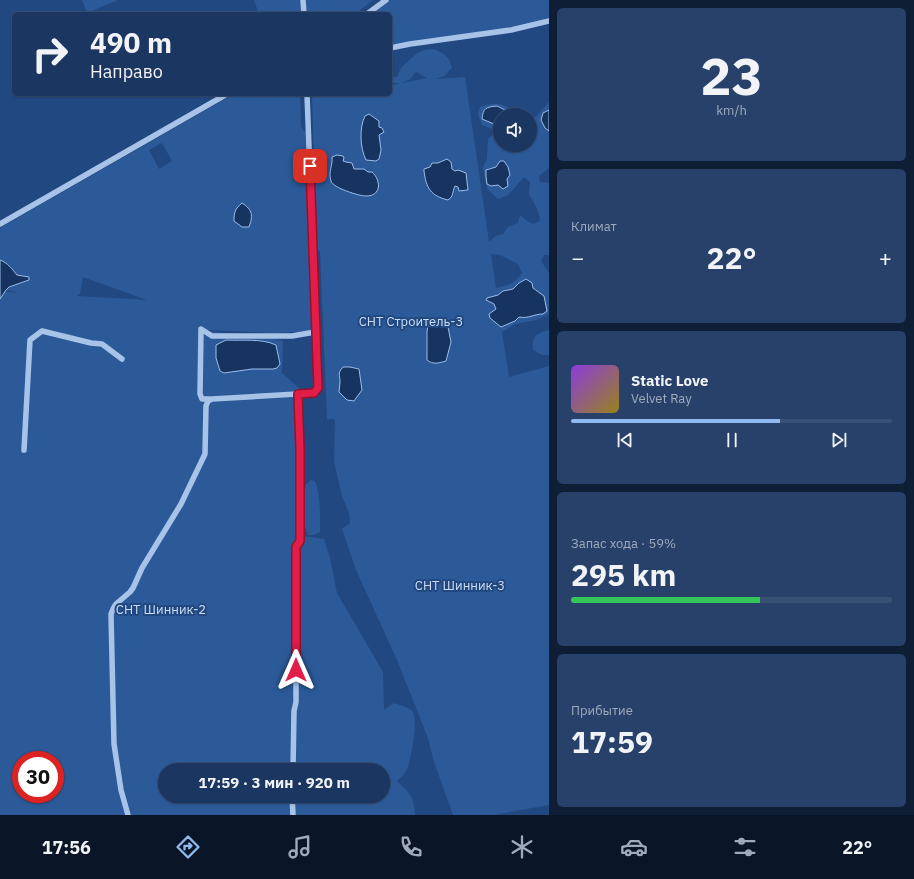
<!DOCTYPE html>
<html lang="ru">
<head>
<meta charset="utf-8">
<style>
  :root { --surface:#1a3661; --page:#27416a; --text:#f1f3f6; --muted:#9fabbd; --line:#385076; --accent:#90b9f0 }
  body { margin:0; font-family:"IBM Plex Sans",sans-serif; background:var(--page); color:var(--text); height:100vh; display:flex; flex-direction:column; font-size:15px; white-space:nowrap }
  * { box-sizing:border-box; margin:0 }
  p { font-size:13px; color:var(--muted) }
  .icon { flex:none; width:22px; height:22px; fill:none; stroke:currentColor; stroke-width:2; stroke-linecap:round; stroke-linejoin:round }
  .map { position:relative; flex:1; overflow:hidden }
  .sheet { display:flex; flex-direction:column; gap:8px; padding:8px; background:#0e1e35; width:365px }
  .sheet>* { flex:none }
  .top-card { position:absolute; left:12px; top:12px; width:380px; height:84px; border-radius:6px; box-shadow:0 1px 3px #0004,0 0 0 1px var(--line); background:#1a3661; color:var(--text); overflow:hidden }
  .controls { position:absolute; left:493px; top:108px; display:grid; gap:8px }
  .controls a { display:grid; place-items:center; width:44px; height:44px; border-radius:50%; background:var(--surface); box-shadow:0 1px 3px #0004,0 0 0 1px var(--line); font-size:20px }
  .speed { position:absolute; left:12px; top:751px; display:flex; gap:8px; font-size:20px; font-weight:700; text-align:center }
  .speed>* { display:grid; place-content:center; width:52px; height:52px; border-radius:50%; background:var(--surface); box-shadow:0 1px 3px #0004,0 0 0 1px var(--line); line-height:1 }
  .speed .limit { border:6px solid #d22; background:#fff; color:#111 }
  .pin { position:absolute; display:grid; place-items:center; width:34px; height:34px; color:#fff; margin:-17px; border-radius:8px; box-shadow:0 2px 6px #0006 }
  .me { position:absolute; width:44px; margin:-22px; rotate:0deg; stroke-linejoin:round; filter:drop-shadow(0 0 3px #0008) }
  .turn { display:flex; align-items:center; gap:14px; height:84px; padding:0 12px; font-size:18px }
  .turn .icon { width:52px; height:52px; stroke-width:2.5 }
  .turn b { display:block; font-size:28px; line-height:34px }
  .big { font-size:30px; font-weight:700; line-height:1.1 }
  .sheet .tile { flex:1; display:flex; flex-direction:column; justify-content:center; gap:6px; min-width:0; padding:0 14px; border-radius:6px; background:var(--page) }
  .sheet .dial { align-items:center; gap:0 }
  .dial b { font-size:52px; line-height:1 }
  .song { display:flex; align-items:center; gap:12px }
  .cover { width:48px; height:48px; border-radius:6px; background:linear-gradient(135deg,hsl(270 70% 55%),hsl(50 70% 35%)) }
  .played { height:4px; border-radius:2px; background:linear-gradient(90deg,var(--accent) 65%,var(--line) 65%) }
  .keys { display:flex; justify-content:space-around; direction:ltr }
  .heat { display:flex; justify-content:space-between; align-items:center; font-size:22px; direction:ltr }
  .charge { height:6px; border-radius:3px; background:linear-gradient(90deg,#34c759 59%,var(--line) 0) }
  .trip { position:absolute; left:158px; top:763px; width:232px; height:40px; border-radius:20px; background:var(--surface); box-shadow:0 1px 3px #0004,0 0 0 1px var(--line); font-weight:700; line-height:40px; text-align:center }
  .tabs { display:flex; height:64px; justify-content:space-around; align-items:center; background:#0a1627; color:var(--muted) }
  .tabs .icon { width:28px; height:28px }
  .tabs .current { color:var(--accent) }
  .tabs b { font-size:18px; color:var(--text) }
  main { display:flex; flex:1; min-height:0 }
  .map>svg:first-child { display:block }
  .green { fill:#2c5a99; fill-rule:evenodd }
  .water { fill:#173461; stroke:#9cbde9 }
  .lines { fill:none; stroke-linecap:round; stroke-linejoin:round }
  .minor { stroke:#a8c3e8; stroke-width:5.5 }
  .route-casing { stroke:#92132f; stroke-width:10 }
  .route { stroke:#e11d48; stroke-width:7 }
  .labels { text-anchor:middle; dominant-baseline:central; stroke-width:4; stroke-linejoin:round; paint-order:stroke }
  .park-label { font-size:13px; fill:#ccdef6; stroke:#224881 }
</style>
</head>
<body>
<main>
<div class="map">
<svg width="549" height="815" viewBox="0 0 549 815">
  <rect width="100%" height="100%" fill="#224881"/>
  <path class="green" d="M82,0H118L87,13Z
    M254,0H373L355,14H259Z
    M390,0H549V18L506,28L390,45V14H372Z
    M434,49C445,54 449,56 452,68L444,76L436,79L465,77L489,242L496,236L503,234L508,227L518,223L520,215L527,221L533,224L540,221C539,210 535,204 529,195L530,182L524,177L508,195L498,199L487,189L484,174L483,167L487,159L488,139L493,135L492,129L482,125L478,114L480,107C489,103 500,102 509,108C512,110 513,113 516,115H500V145H530V119L536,117L549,102V168L539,176L540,182L549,183V257L548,255H544L541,261L549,273V314L536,320L515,324L502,332L509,377L549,366V805L493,815H453L433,759L428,738L397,660L356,570L342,529L350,523L349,513L342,496L334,461L335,421L334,419H327L320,251L317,250L312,94H390V86L401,83H391L390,77H397L401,68L416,54L424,50ZM416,72L427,78L402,83L410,79ZM491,254L500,255L518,264L522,273C515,284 508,285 496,288Z
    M234,94H300L301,126L303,130L306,132L312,331L274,333L207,330V331L272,338L283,341L282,373L300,389L301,397L304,536L324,539L330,558L337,593L383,672L384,710L394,703C399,705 408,707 412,711C419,717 411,760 407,769C405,774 401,777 397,781C410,793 414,797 415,815H0V291L20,293L6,290L16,284L24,283L20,276L17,275L10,266L0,260V228ZM162,143L172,161L159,169L149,150ZM83,277L147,300L77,296L80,293ZM21,760H55V794H21ZM165,770H383V796H165Z
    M549,330V355H542L533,350C532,335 536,334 549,330Z
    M311,480L315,481C321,497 320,516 320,532L314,535H308L305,527V489L306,484Z"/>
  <path class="water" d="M497,106L507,111L504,115H500L499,126L482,119C483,108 486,107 497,106Z
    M549,110V131L545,128L541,120L543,113Z
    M369,114L379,121V127L382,128L384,132L379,135L381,150L379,159L376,161L366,160C360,148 359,128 365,116Z
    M337,155L343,156L344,158L343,161L346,162L352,163L354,169H364L368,172H372C381,180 382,196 366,196C359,196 333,188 331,181C328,172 333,165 332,157Z
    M447,159L451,162L452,169L455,171L458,170L466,173L468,190L459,191L458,187L455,186C452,192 454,196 448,200C431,196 426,188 424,171V169L430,167L432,163H438Z
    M500,161H504L508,167L510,175L507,179L508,186L503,189L498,185L491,186L487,184L486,176V170L496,167Z
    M242,203C253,210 253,216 249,227H242L234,221C234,212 235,209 242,203Z
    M0,260C8,263 12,269 17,275L29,277V280L9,287L6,290L0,299Z
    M526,279L532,283L533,288L544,296L547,311L543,314C534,314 528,319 519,317L515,321L501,327L490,318L489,314L496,309L494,304L486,300L487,298L498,295L503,291L513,289L519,283Z
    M441,324L448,327L451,342L446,361C439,363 433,365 427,360V331L428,326Z
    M226,340C242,341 261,338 276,345L280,364L277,368L273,369H252L224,373L220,371L216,358V345Z
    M343,367H350L359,369L362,390L354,401L347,400L339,392C339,389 340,385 340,382C340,374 337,374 343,367Z"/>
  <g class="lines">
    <path class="minor" d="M303,0L304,14
      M367,14L386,0
      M390,48L410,44L511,30L549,21
      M0,224L227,94
      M212,399H202L200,394L201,329L212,336H292L315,332
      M24,450L30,340L42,331L91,343L102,344L122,359
      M293,770L294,711L296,702V547L300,541V449L298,394
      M292,796L293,815
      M128,815L121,790L114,744L111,614L113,609L116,604L130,592L133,588L142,568L181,504L205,454L206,406L208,401L212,399L314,393L318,388L307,94"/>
  </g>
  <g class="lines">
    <g class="route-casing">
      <path id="route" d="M296,670V547L300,541V449L298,394L314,393L318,388L310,166"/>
    </g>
    <use href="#route" class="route"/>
  </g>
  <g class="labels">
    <g class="park-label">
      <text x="411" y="321">СНТ Строитель-3</text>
      <text x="460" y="585">СНТ Шинник-3</text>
      <text x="161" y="609">СНТ Шинник-2</text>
    </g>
  </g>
</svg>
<div class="controls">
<a><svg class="icon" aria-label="sound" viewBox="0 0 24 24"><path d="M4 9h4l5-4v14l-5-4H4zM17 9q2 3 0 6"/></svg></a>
</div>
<div class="speed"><div class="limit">30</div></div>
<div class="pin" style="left:310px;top:166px;background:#d93025"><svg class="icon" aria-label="arrive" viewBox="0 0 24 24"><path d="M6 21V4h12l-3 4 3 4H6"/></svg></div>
<svg class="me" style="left:296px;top:670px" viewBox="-20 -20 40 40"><path d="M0-17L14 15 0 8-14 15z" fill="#e11d48" stroke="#fff" stroke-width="4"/></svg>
<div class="trip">17:59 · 3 мин · 920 m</div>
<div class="top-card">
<div class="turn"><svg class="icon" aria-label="right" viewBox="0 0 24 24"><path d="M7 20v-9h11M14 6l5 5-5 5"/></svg><div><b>490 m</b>Направо</div></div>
</div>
</div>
<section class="sheet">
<div class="tile dial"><b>23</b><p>km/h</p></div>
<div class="tile"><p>Климат</p>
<div class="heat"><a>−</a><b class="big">22°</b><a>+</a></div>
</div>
<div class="tile">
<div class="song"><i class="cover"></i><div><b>Static Love</b><p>Velvet Ray</p></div></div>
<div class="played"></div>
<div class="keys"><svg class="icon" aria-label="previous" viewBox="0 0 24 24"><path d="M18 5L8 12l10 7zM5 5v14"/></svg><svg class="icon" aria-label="pause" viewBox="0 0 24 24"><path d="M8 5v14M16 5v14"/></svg><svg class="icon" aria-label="next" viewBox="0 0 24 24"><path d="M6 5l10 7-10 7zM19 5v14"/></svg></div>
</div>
<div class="tile"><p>Запас хода · 59%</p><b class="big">295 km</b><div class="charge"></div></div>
<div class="tile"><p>Прибытие</p><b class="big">17:59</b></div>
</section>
</main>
<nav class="tabs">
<b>17:56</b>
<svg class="icon current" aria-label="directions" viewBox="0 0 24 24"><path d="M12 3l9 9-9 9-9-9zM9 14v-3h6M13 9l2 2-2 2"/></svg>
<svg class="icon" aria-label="music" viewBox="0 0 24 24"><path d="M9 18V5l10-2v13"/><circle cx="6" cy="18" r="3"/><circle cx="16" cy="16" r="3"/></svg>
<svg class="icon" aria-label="phone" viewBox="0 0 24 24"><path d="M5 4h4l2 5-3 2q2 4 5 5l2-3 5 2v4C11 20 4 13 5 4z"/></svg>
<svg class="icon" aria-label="climate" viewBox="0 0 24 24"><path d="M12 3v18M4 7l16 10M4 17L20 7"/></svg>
<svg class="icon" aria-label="car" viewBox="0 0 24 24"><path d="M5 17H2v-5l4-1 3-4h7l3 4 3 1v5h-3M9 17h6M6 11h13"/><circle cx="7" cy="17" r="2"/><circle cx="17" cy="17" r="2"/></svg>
<svg class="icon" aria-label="filters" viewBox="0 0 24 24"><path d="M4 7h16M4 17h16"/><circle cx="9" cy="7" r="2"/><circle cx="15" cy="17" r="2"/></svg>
<b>22°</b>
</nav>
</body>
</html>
